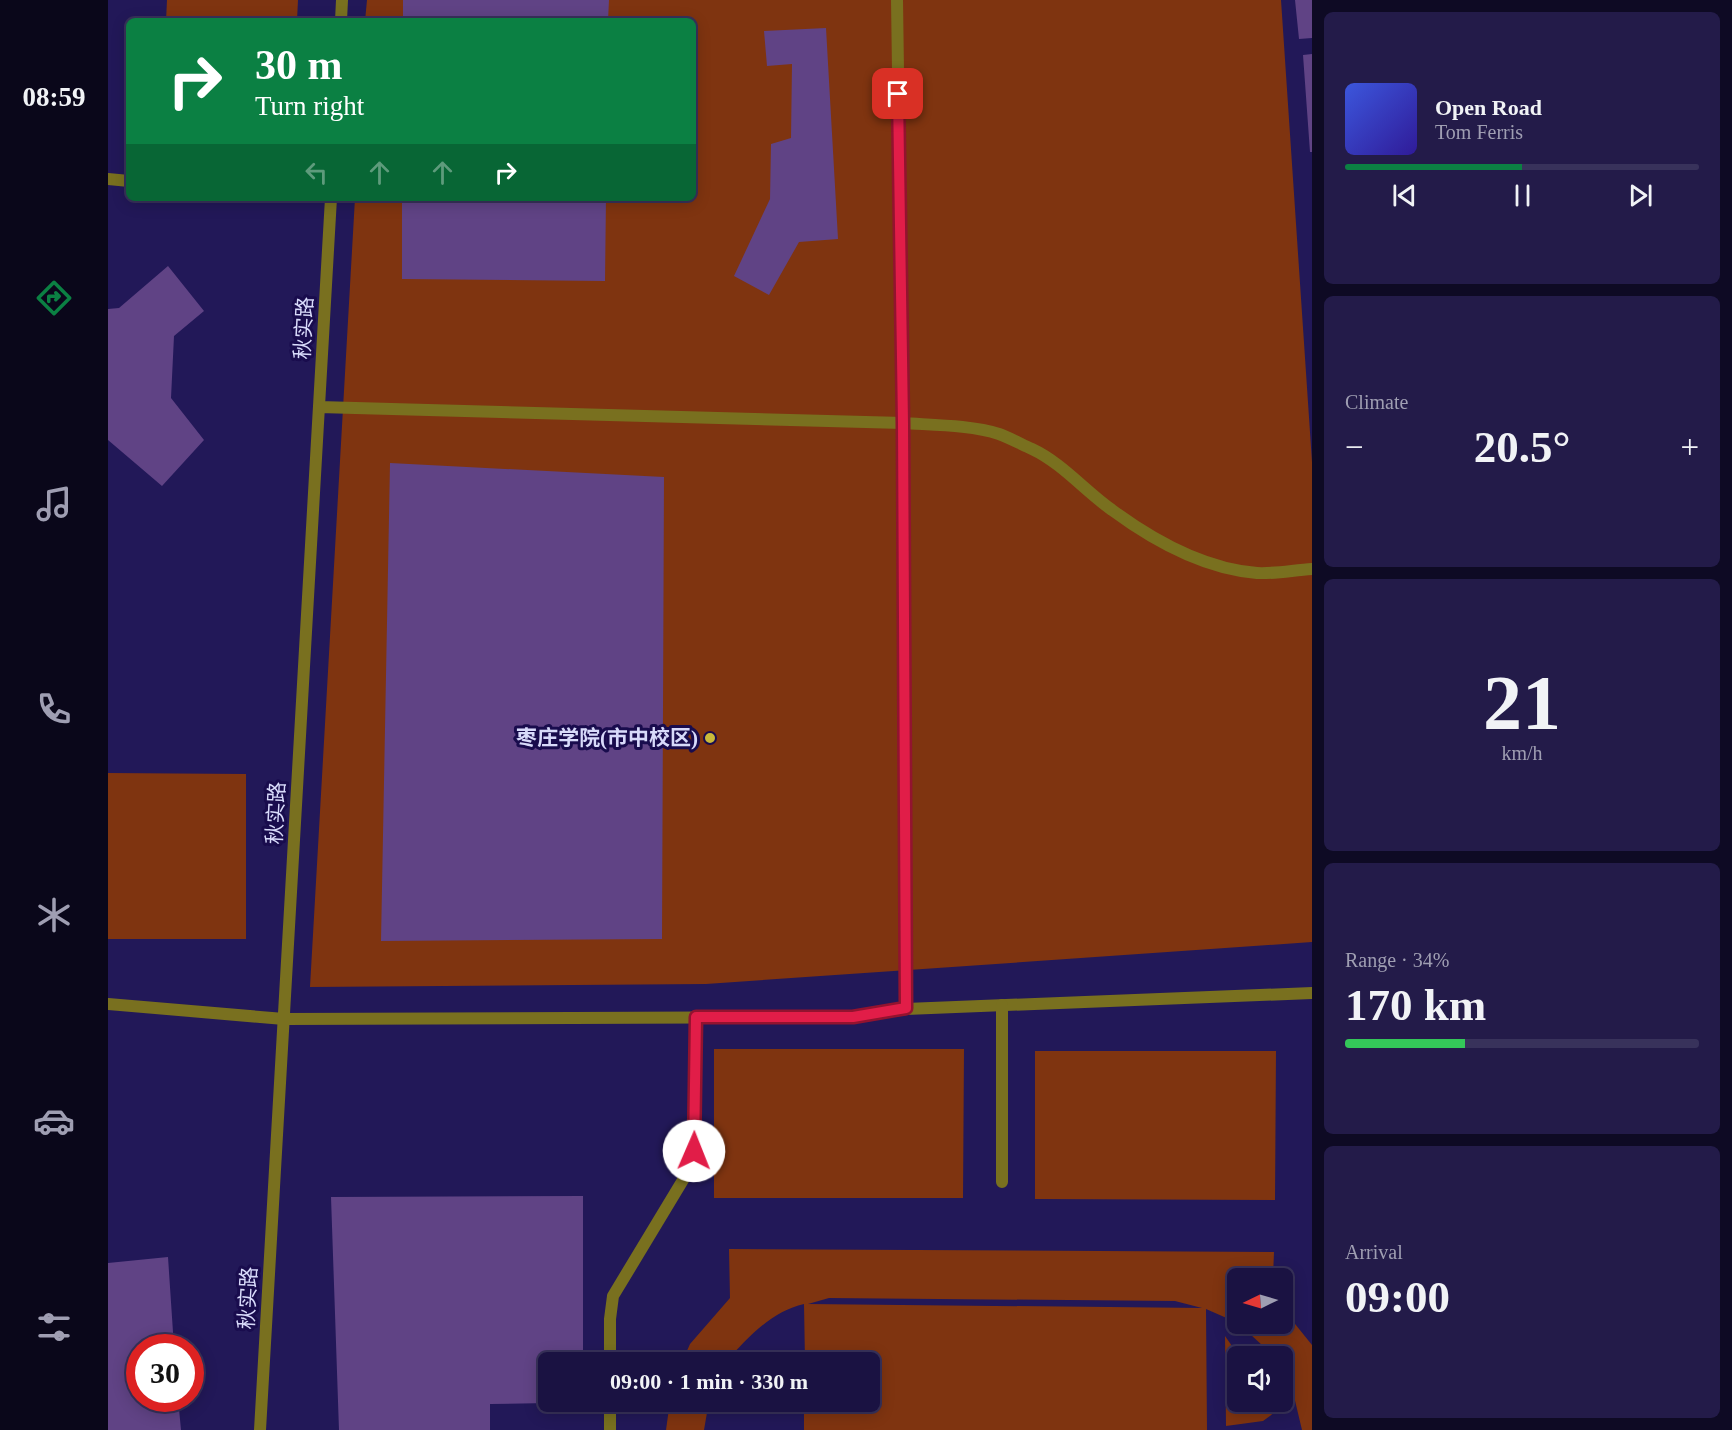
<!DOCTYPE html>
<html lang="en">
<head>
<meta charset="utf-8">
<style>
  :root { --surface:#1a1242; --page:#231b49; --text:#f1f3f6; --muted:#9f9eb2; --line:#38325b; --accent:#0b8043 }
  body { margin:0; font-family:"Times New Roman","Noto Sans SC",serif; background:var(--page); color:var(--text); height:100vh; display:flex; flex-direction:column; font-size:22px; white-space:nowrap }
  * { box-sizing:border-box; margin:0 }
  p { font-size:20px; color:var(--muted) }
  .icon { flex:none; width:33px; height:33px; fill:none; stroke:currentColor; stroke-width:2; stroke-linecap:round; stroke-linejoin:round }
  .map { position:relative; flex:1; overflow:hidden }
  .sheet { display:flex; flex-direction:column; gap:12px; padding:12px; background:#0e0a24; width:420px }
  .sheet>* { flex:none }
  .guide { position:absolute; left:18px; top:18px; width:570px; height:183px; border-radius:9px; box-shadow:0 3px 15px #0003,0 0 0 2px var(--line); background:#0b8043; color:#fff; overflow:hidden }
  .needle { width:39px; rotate:265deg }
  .buttons { position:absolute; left:1119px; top:1268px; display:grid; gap:12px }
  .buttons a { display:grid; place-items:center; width:66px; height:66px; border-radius:9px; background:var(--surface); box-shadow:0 3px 15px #0003,0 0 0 2px var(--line); font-size:30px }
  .speed { position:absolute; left:18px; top:1334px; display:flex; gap:12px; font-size:30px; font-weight:700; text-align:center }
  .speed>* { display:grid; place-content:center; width:78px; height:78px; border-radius:50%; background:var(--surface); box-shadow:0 3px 15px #0003,0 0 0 2px var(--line); line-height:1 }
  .speed .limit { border:9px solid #d22; background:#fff; color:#111 }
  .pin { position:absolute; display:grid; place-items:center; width:51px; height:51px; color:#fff; margin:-26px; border-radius:12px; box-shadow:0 3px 9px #0006 }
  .me { position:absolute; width:66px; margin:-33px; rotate:1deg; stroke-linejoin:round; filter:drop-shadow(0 0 4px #0008) }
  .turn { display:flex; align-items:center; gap:21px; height:126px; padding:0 30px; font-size:27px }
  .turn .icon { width:78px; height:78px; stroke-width:2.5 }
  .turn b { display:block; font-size:42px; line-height:51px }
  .lanes { display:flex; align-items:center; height:57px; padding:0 30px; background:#0003; justify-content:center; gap:30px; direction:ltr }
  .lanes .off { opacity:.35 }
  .big { font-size:45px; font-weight:600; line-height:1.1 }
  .sheet .tile { flex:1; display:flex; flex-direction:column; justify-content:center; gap:9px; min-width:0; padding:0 21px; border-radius:9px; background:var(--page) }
  .sheet .dial { align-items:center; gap:0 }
  .dial b { font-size:78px; line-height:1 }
  .song { display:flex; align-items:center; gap:18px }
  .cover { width:72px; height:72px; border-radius:9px; background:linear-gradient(135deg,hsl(230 70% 55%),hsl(250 70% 35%)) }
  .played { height:6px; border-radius:3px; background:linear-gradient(90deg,var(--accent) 50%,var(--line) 50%) }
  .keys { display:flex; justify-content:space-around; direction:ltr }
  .heat { display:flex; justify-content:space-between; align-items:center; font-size:33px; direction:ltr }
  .charge { height:9px; border-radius:4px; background:linear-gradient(90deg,#34c759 34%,var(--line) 0) }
  .trip { position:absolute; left:430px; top:1352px; width:342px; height:60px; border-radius:9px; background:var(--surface); box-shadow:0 3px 15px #0003,0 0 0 2px var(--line); font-weight:600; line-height:60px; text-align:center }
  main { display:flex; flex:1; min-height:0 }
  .dock { display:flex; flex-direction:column; width:108px; justify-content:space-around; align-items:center; background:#0a071a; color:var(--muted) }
  .dock .icon { width:42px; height:42px }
  .dock .selected { color:var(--accent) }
  .dock b { font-size:27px; color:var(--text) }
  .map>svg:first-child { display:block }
  .green { fill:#7f3410; fill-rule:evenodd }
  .building { fill:#604385 }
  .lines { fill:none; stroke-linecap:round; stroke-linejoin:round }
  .lane { stroke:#79701f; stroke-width:12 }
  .street { stroke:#79701f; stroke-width:12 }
  .route-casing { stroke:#92132f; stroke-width:15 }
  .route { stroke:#e11d48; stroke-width:10 }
  .poi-dot { fill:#c9ba3a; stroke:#190c4d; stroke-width:2 }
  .labels { text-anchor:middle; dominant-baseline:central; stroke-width:6; stroke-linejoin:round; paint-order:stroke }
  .street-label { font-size:21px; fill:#d8dafa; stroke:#190c4d }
  .poi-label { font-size:21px; font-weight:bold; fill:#d8dafa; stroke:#190c4d; text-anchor:end }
</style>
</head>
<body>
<main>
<nav class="dock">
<b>08:59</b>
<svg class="icon selected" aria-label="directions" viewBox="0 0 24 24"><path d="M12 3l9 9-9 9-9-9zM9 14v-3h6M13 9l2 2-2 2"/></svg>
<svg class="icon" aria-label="music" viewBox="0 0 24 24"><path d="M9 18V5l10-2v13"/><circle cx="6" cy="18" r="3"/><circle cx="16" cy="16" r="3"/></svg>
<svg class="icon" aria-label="phone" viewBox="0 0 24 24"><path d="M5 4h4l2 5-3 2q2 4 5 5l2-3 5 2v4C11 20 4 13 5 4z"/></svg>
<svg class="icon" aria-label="climate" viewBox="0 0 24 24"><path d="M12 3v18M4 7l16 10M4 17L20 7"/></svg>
<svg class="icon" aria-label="car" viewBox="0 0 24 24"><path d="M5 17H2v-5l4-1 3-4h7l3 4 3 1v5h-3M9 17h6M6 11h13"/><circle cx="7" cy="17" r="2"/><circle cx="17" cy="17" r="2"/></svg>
<svg class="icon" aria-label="filters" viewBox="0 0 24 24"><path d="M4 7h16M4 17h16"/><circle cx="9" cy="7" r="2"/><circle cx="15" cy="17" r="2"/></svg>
</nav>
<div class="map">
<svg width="1204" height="1430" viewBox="0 0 1204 1430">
  <rect width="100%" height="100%" fill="#221858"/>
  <path class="green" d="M59,0H190L189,21H58Z
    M259,0H1173L1204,462V942L598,984L202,987L247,198H585V21H257Z
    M0,773L138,774V939H0Z
    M606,1049H856L855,1198H606Z
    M927,1051H1168L1167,1200L927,1199Z
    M621,1249L1166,1252L1165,1278H1130V1323L1098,1309L1099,1430H696V1401H762V1362H697L696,1304C664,1311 639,1338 618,1362H574L582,1344L622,1298ZM721,1298L1067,1301L1094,1308L700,1304Z
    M1175,1309L1204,1345V1430H1194L1184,1388L1175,1371L1174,1356H1166L1130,1323H1174Z
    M1117,1336L1131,1356H1130V1401H1163L1170,1410L1155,1421L1118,1426Z
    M562,1401H601L596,1430H558Z"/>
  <path class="building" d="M295,0H501L500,21H295Z
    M1187,0H1204V38L1191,39Z
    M718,28L730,239L691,242L661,295L626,276L662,199L663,144L683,138L684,64L659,66L656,31Z
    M1204,54V152H1202L1195,55Z
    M294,198H498L497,281L294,279Z
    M60,266L96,311L66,336L63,398L96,440L54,486L0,440V309L11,308Z
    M282,463L556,477L554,939L273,941Z
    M475,1196V1362H441V1403L382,1404V1430H231L223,1197Z
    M60,1257L66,1347H32V1398H70L73,1430H0V1263Z"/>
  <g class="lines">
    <path class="lane" d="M789,0L795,423L798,1009
      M233,21L234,0
      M0,179L21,181
      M211,407L795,423C823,425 864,425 891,434C902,438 913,444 924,449C954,463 977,491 1004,510C1046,541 1097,569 1149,573C1167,574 1186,570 1204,569
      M0,1004L176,1019L745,1017L798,1009L1204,993
      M152,1430L223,198"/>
    <path class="street" d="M894,1005V1182
      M502,1362V1319L505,1296L578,1175L586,1151L588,1017
      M502,1401V1430"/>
  </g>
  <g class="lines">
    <g class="route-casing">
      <path id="route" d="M586,1151L588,1017H745L798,1008L795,423L790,94"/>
    </g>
    <use href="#route" class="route"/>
  </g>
  <circle class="poi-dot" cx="602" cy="738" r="6"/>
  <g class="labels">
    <g class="street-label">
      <text transform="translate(196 328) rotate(-87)">秋实路</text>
      <text transform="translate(168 813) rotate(-87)">秋实路</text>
      <text transform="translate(140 1298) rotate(-87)">秋实路</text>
    </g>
    <g class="poi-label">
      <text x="590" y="738">枣庄学院(市中校区)</text>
    </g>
  </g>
</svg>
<div class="buttons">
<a><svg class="needle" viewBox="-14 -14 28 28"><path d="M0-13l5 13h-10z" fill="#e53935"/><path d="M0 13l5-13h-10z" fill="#9f9eb2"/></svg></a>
<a><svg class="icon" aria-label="sound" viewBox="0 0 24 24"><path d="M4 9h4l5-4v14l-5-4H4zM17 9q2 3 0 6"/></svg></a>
</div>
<div class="speed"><div class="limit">30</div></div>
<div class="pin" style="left:790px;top:94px;background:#d93025"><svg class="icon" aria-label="arrive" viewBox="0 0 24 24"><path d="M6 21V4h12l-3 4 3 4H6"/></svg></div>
<svg class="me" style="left:586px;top:1151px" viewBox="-20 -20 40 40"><circle r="19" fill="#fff"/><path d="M0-13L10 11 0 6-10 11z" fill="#e11d48"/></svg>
<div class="trip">09:00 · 1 min · 330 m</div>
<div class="guide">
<div class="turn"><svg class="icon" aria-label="right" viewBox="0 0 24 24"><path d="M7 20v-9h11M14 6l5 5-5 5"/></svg><div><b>30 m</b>Turn right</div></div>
<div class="lanes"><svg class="icon off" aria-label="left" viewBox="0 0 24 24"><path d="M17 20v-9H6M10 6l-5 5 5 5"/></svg><svg class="icon off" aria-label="ahead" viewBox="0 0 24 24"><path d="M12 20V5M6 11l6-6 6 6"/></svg><svg class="icon off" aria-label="ahead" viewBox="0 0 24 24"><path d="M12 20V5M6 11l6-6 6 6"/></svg><svg class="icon" aria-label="right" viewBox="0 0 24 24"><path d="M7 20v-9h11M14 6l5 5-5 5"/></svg></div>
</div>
</div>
<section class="sheet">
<div class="tile">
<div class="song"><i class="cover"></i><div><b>Open Road</b><p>Tom Ferris</p></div></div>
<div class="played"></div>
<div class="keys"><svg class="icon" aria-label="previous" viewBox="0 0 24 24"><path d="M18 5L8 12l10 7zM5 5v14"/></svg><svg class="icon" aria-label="pause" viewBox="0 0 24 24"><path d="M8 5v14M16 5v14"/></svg><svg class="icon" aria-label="next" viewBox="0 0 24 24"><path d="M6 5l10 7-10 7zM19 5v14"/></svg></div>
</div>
<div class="tile"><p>Climate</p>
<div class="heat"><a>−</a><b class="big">20.5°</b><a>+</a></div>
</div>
<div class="tile dial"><b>21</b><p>km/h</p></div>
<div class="tile"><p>Range · 34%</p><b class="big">170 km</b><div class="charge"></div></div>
<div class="tile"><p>Arrival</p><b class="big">09:00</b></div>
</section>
</main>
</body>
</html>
